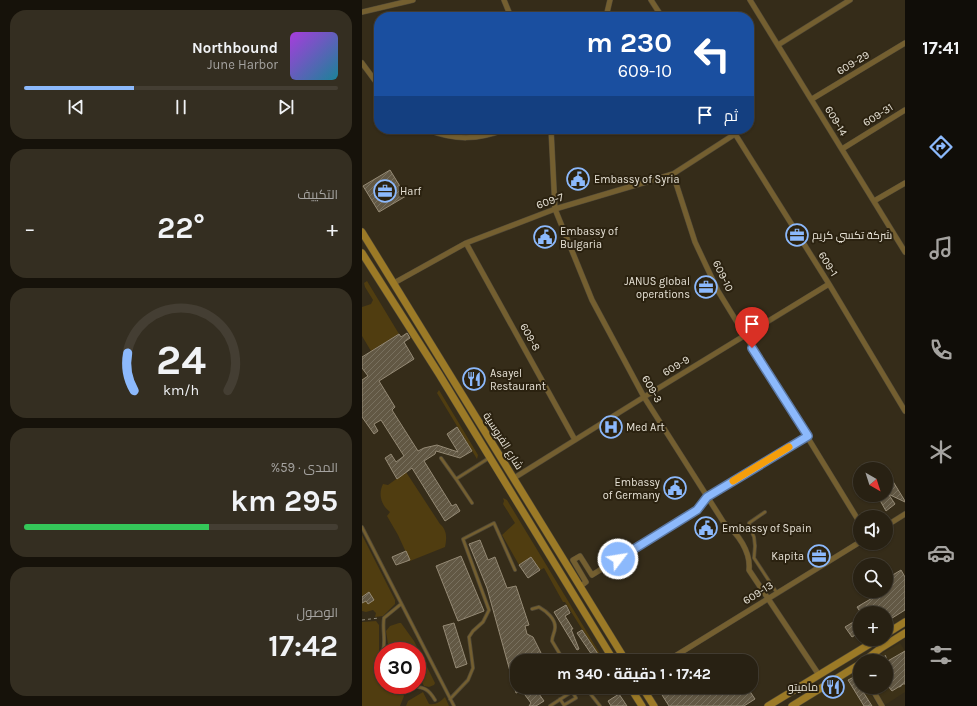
<!DOCTYPE html>
<html lang="ar">
<head>
<meta charset="utf-8">
<style>
  :root { --surface:#282113; --page:#342e21; --text:#f1f3f6; --muted:#a5a3a0; --line:#443e33; --accent:#8cb9fc }
  body { margin:0; font-family:Karla,Cairo,sans-serif; background:var(--page); color:var(--text); direction:rtl; height:100vh; display:flex; flex-direction:column; font-size:15px; white-space:nowrap }
  * { box-sizing:border-box; margin:0 }
  p { font-size:13px; color:var(--muted) }
  .icon { flex:none; width:22px; height:22px; fill:none; stroke:currentColor; stroke-width:2; stroke-linecap:round; stroke-linejoin:round }
  .map { position:relative; flex:1; overflow:hidden; direction:ltr }
  .panel { display:flex; flex-direction:column; gap:10px; padding:10px; background:#16120a; width:362px }
  .panel>* { flex:none }
  .top-card { position:absolute; left:12px; top:12px; width:380px; height:122px; border-radius:16px; box-shadow:0 1px 3px #0004,0 0 0 1px var(--line); direction:rtl; background:#1a4fa0; color:#fff; overflow:hidden }
  .needle { width:26px; rotate:141deg }
  .tools { position:absolute; left:491px; top:462px; display:grid; gap:8px }
  .tools a { display:grid; place-items:center; width:40px; height:40px; border-radius:50%; background:var(--surface); box-shadow:0 1px 3px #0004,0 0 0 1px var(--line); font-size:20px }
  .speed { position:absolute; left:12px; top:642px; display:flex; gap:8px; font-size:20px; font-weight:700; text-align:center }
  .speed>* { display:grid; place-content:center; width:52px; height:52px; border-radius:50%; background:var(--surface); box-shadow:0 1px 3px #0004,0 0 0 1px var(--line); line-height:1 }
  .speed .limit { border:6px solid #d22; background:#fff; color:#111 }
  .pin { position:absolute; display:grid; place-items:center; width:34px; height:34px; color:#fff; margin:-41px -17px; border-radius:50% 50% 50% 0; rotate:-45deg; box-shadow:0 0 4px #0007 }
  .pin .icon { rotate:45deg }
  .me { position:absolute; width:44px; margin:-22px; rotate:59deg; stroke-linejoin:round; filter:drop-shadow(0 0 3px #0008) }
  .turn { display:flex; align-items:center; gap:14px; height:84px; padding:0 16px; font-size:18px }
  .turn .icon { width:52px; height:52px; stroke-width:2.5 }
  .turn b { display:block; font-size:28px; line-height:34px }
  .then { display:flex; align-items:center; height:38px; padding:0 16px; background:#0003; gap:8px; font-size:15px }
  .big { font-size:30px; font-weight:700; line-height:1.1 }
  .panel .widget { flex:1; display:flex; flex-direction:column; justify-content:center; gap:6px; min-width:0; padding:0 14px; border-radius:16px; background:var(--page) }
  .panel .dial { align-items:center; gap:0 }
  .dial svg { height:104px; overflow:visible; fill:none; stroke:var(--line); stroke-width:7; stroke-linecap:round; text-anchor:middle }
  .dial text { fill:var(--text); stroke:none }
  .song { display:flex; align-items:center; gap:12px }
  .cover { width:48px; height:48px; border-radius:6px; background:linear-gradient(135deg,hsl(280 70% 55%),hsl(190 70% 35%)) }
  .played { height:4px; border-radius:2px; background:linear-gradient(90deg,var(--accent) 35%,var(--line) 35%) }
  .keys { display:flex; justify-content:space-around; direction:ltr }
  .heat { display:flex; justify-content:space-between; align-items:center; font-size:22px; direction:ltr }
  .charge { height:6px; border-radius:3px; background:linear-gradient(90deg,#34c759 59%,var(--line) 0) }
  .trip { position:absolute; left:148px; top:654px; width:248px; height:40px; border-radius:16px; background:var(--surface); box-shadow:0 1px 3px #0004,0 0 0 1px var(--line); font-weight:700; line-height:40px; text-align:center; direction:rtl }
  main { display:flex; flex:1; min-height:0 }
  .menu { display:flex; flex-direction:column; width:72px; justify-content:space-around; align-items:center; background:#100d08; color:var(--muted) }
  .menu .icon { width:28px; height:28px }
  .menu .active { color:var(--accent) }
  .menu b { font-size:18px; color:var(--text) }
  .map>svg:first-child { display:block }
  .built { fill:#3c3117 }
  .grass { fill:#503d10 }
  .building { fill:url(#building-hatch); stroke:#958a75 }
  .lines { fill:none; stroke-linecap:round; stroke-linejoin:round }
  .lane-casing { stroke:#514937; stroke-width:4 }
  .street-casing { stroke:#514937; stroke-width:6 }
  .secondary-casing { stroke:#514937; stroke-width:8 }
  .path { stroke:#928b7b; stroke-width:1; stroke-dasharray:3 3; stroke-linecap:butt }
  .lane { stroke:#745f30; stroke-width:2.5 }
  .street { stroke:#745f30; stroke-width:5 }
  .secondary { stroke:#9c7a26; stroke-width:7 }
  .route-casing { stroke:#5b78a4; stroke-width:10 }
  .route { stroke:#8cb9fc; stroke-width:7 }
  .slow { stroke:#f59e0b; stroke-width:7 }
  .labels { text-anchor:middle; dominant-baseline:central; stroke-width:4; stroke-linejoin:round; paint-order:stroke }
  .street-label { font-size:11px; fill:#e6e1d5; stroke:#2b2210 }
  .poi-label { font-size:11px; fill:#e6e1d5; stroke:#2b2210; text-anchor:start }
</style>
</head>
<body>
<main>
<nav class="menu">
<b>17:41</b>
<svg class="icon active" aria-label="directions" viewBox="0 0 24 24"><path d="M12 3l9 9-9 9-9-9zM9 14v-3h6M13 9l2 2-2 2"/></svg>
<svg class="icon" aria-label="music" viewBox="0 0 24 24"><path d="M9 18V5l10-2v13"/><circle cx="6" cy="18" r="3"/><circle cx="16" cy="16" r="3"/></svg>
<svg class="icon" aria-label="phone" viewBox="0 0 24 24"><path d="M5 4h4l2 5-3 2q2 4 5 5l2-3 5 2v4C11 20 4 13 5 4z"/></svg>
<svg class="icon" aria-label="climate" viewBox="0 0 24 24"><path d="M12 3v18M4 7l16 10M4 17L20 7"/></svg>
<svg class="icon" aria-label="car" viewBox="0 0 24 24"><path d="M5 17H2v-5l4-1 3-4h7l3 4 3 1v5h-3M9 17h6M6 11h13"/><circle cx="7" cy="17" r="2"/><circle cx="17" cy="17" r="2"/></svg>
<svg class="icon" aria-label="filters" viewBox="0 0 24 24"><path d="M4 7h16M4 17h16"/><circle cx="9" cy="7" r="2"/><circle cx="15" cy="17" r="2"/></svg>
</nav>
<div class="map">
<svg width="543" height="706" viewBox="0 0 543 706">
  <defs>
    <pattern id="building-hatch" width="6" height="6" patternUnits="userSpaceOnUse"><rect width="6" height="6" fill="#625844"/><path d="M-1 1l2-2M0 6l6-6M5 7l2-2" fill="none" stroke="#78705e"/></pattern>
  </defs>
  <rect width="100%" height="100%" fill="#352c19"/>
  <path class="built" d="M538,643L543,651V692L523,705L512,687H524V661H508Z
    M493,672L498,675V687H505L516,706H437L488,674Z"/>
  <path class="grass" d="M5,281L37,334L9,351L0,336V307L9,304L11,300L3,287L2,283Z
    M77,390L116,455L115,459L75,393Z
    M44,472L78,524C85,530 85,538 83,547L48,561L36,535L25,516L28,512C19,505 16,494 21,484L26,485Z
    M141,498L145,500L240,657L241,659L237,661L234,656L235,653L203,602H201L182,568L178,570L169,557L157,565L140,535L153,523L141,504L142,501Z
    M0,535L33,600V604L21,616L13,617L14,613L11,610L4,612L0,611Z
    M14,621L17,625V653L21,662V685H38L42,696L38,706H0V622Z
    M37,623H39L52,641L73,683L72,685L67,687L62,686L55,673V651H30L26,644L24,631L28,626Z
    M61,692L67,704C74,705 78,702 83,697L87,706H44L46,701Z"/>
  <path class="building" d="M28,170L44,196L17,212L1,186Z
    M45,333L48,338L42,342L52,359L17,381L33,407L30,410L56,451L62,448L75,445L96,452L85,434L95,427L110,451L98,458L74,451L73,454L62,461L90,506L94,504L98,511L83,521L50,468L35,479L23,458L29,454L34,462L42,456L19,420L12,424L16,431L12,434L0,417V380L6,376L0,368V357L37,334L39,337Z
    M524,470L543,501V502L524,493Z
    M515,495H527L533,504L524,511Z
    M118,540L126,560L133,557L145,588L154,586L167,625L163,626L165,634L171,637L183,661H155V687H172L182,701L174,706H167L169,703L160,691L154,693L125,588L107,544Z
    M44,551L48,560L34,565L30,557Z
    M99,556L122,611L96,621L74,566Z
    M169,557L178,570L166,578L157,565Z
    M539,570L543,577V610L527,620L524,613H499L495,607L512,597L509,591H524V579Z
    M7,592L12,600L6,604L4,601L0,603V597Z
    M204,605L208,613L203,616L211,629H209L217,649L215,650L192,612Z
    M498,618V629L493,632L495,634L490,637L483,627Z
    M92,623L105,664L94,668L81,626Z
    M220,630L236,654L232,658L215,633Z
    M543,651V683L530,691L526,686L524,688V662Z
    M492,677L498,687L510,706H502L486,680Z
    M295,687H338L341,691L347,687H385L393,699L382,706H307Z
    M257,694L265,706H249L246,701Z"/>
  <g class="lines">
    <g class="lane-casing">
      <path id="lane" d="M79,458L94,479
        M110,503L94,479L127,458
        M403,512L387,523L388,528L392,537L393,546L392,558L415,593
        M0,527L92,706
        M170,609L177,607C184,611 194,619 193,628C193,632 190,636 190,641L202,661
        M21,651C24,640 20,629 22,618L39,604
        M21,651L20,656L21,657
        M45,685C60,688 65,686 73,700
        M223,687L238,706
        M183,693L201,687
        M88,699L106,680L111,668L107,637L111,631L121,622L127,610L101,539L132,523L153,570
        M198,699L202,705L214,698L210,691
        M188,706L217,687"/>
    </g>
    <g class="street-casing">
      <path id="street" d="M142,0L149,17
        M289,0L300,17
        M388,0L543,252
        M0,12L51,0
        M244,17L248,0
        M416,45L488,0
        M0,63L17,86
        M450,99L543,43
        M64,129C93,141 116,140 144,129
        M189,129L193,209L230,300L282,397L362,523C376,533 389,552 387,570L457,675
        M370,129L467,284L543,411
        M480,149L543,110
        M311,174L333,242L356,291L498,523
        M512,201L543,183
        M104,243L213,440
        M32,283L104,243L193,209L311,174L373,134
        M152,478L282,397L467,284
        M524,526L543,514
        M219,586L224,582L211,560L218,556L230,575L335,510L345,497L446,436
        M305,661L498,542
        M509,687L520,706"/>
    </g>
    <g class="secondary-casing">
      <path id="secondary" d="M0,232L264,661
        M0,253L77,374L252,661
        M524,634L543,622
        M502,661L519,648L543,633
        M268,687L280,706
        M280,687L292,706
        M406,706L516,639
        M430,706L498,664"/>
    </g>
    <path class="path" d="M0,620L17,618
      M523,655L526,661
      M537,687L543,684"/>
    <use href="#lane" class="lane"/>
    <use href="#street" class="street"/>
    <use href="#secondary" class="secondary"/>
  </g>
  <g class="lines">
    <g class="route-casing">
      <path id="route" d="M256,559L335,510L345,497L446,436L390,348"/>
    </g>
    <use href="#route" class="route"/>
    <path class="slow" d="M371,481L427,447"/>
  </g>
  <defs>
    <g id="civic-ring" transform="scale(1.15)"><circle r="9.5" fill="#2b2210" stroke="#8cb9fc" stroke-width="1.5"/><path d="M-.6-6.5H3V-4.5H.6V-3L4-1V1h2V6H-6V1h2V-1L-.6-3ZM-1.2 2.5V6h2.4V2.5Z" fill="#8cb9fc"/></g>
    <g id="office-ring" transform="scale(1.15)"><circle r="9.5" fill="#2b2210" stroke="#8cb9fc" stroke-width="1.5"/><path d="M-6-3h4V-5.5h4V-3h4V5H-6ZM-1-4.5V-3h2v-1.5ZM-6 0V1H6V0Z" fill="#8cb9fc"/></g>
    <g id="restaurant-ring" transform="scale(1.15)"><circle r="9.5" fill="#2b2210" stroke="#8cb9fc" stroke-width="1.5"/><path d="M-5-6h1v4h1v-4h1v4h1v-4h1v5L-1.5 .5V6h-2V.5L-5-1ZM5-6V6H3V1.5H1.5Q1.5-4 5-6Z" fill="#8cb9fc"/></g>
    <g id="hospital-ring" transform="scale(1.15)"><circle r="9.5" fill="#2b2210" stroke="#8cb9fc" stroke-width="1.5"/><path d="M-5-5h3v3.5h4V-5h3V5h-3V1.5h-4V5h-3Z" fill="#8cb9fc"/></g>
  </defs>
  <g fill-rule="evenodd">
    <use href="#civic-ring" x="216" y="179"/>
    <use href="#office-ring" x="23" y="191"/>
    <use href="#office-ring" x="435" y="235"/>
    <use href="#civic-ring" x="183" y="237"/>
    <use href="#office-ring" x="344" y="287"/>
    <use href="#restaurant-ring" x="112" y="379"/>
    <use href="#hospital-ring" x="249" y="427"/>
    <use href="#civic-ring" x="313" y="488"/>
    <use href="#civic-ring" x="344" y="528"/>
    <use href="#office-ring" x="457" y="556"/>
    <use href="#restaurant-ring" x="471" y="687"/>
  </g>
  <g class="labels">
    <g class="street-label">
      <text transform="translate(491 63) rotate(-31)">609-29</text>
      <text transform="translate(516 115) rotate(-32)">609-31</text>
      <text transform="translate(474 121) rotate(59)">609-14</text>
      <text transform="translate(188 201) rotate(-19)">609-7</text>
      <text transform="translate(466 264) rotate(58)">609-1</text>
      <text transform="translate(361 276) rotate(64)">609-10</text>
      <text transform="translate(168 337) rotate(61)">609-8</text>
      <text transform="translate(314 366) rotate(-31)">609-9</text>
      <text transform="translate(290 389) rotate(60)">609-3</text>
      <text transform="translate(141 441) rotate(58)">شارع الفروسية</text>
      <text transform="translate(396 593) rotate(-32)">609-13</text>
    </g>
    <g class="poi-label">
      <text x="232" y="179">Embassy of Syria</text>
      <text x="38" y="191">Harf</text>
      <text x="198" y="231">Embassy of<tspan x="198" dy="13">Bulgaria</tspan></text>
      <text x="450" y="235">شركة تكسي كريم</text>
      <text x="328" y="281" text-anchor="end">JANUS global<tspan x="328" dy="13">operations</tspan></text>
      <text x="128" y="373">Asayel<tspan x="128" dy="13">Restaurant</tspan></text>
      <text x="264" y="427">Med Art</text>
      <text x="298" y="482" text-anchor="end">Embassy<tspan x="298" dy="13">of Germany</tspan></text>
      <text x="360" y="528">Embassy of Spain</text>
      <text x="442" y="556" text-anchor="end">Kapita</text>
      <text x="456" y="687" text-anchor="end">ماميتو</text>
    </g>
  </g>
</svg>
<div class="tools">
<a><svg class="needle" viewBox="-14 -14 28 28"><path d="M0-13l5 13h-10z" fill="#e53935"/><path d="M0 13l5-13h-10z" fill="#a5a3a0"/></svg></a>
<a><svg class="icon" aria-label="sound" viewBox="0 0 24 24"><path d="M4 9h4l5-4v14l-5-4H4zM17 9q2 3 0 6"/></svg></a>
<a><svg class="icon" aria-label="search" viewBox="0 0 24 24"><circle cx="10" cy="10" r="6"/><path d="M15 15l6 6"/></svg></a>
<a>+</a>
<a>−</a>
</div>
<div class="speed"><div class="limit">30</div></div>
<div class="pin" style="left:390px;top:348px;background:#d93025"><svg class="icon" aria-label="arrive" viewBox="0 0 24 24"><path d="M6 21V4h12l-3 4 3 4H6"/></svg></div>
<svg class="me" style="left:256px;top:559px" viewBox="-20 -20 40 40"><circle r="17" fill="#8cb9fc" stroke="#fff" stroke-width="3"/><path d="M0-11L8 9 0 5-8 9z" fill="#fff"/></svg>
<div class="trip">17:42 · 1 دقيقة · 340 m</div>
<div class="top-card">
<div class="turn"><svg class="icon" aria-label="left" viewBox="0 0 24 24"><path d="M17 20v-9H6M10 6l-5 5 5 5"/></svg><div><b>230 m</b>609-10</div></div>
<div class="then">ثم<svg class="icon" aria-label="arrive" viewBox="0 0 24 24"><path d="M6 21V4h12l-3 4 3 4H6"/></svg></div>
</div>
</div>
<section class="panel">
<div class="widget">
<div class="song"><i class="cover"></i><div><b>Northbound</b><p>June Harbor</p></div></div>
<div class="played"></div>
<div class="keys"><svg class="icon" aria-label="previous" viewBox="0 0 24 24"><path d="M18 5L8 12l10 7zM5 5v14"/></svg><svg class="icon" aria-label="pause" viewBox="0 0 24 24"><path d="M8 5v14M16 5v14"/></svg><svg class="icon" aria-label="next" viewBox="0 0 24 24"><path d="M6 5l10 7-10 7zM19 5v14"/></svg></div>
</div>
<div class="widget"><p>التكييف</p>
<div class="heat"><a>−</a><b class="big">22°</b><a>+</a></div>
</div>
<div class="widget dial"><svg viewBox="0 0 100 80">
<path d="M14 69A42 42 0 1 1 86 69"/>
<path d="M14 69A42 42 0 0 1 9 40" stroke="#8cb9fc"/>
<text x="50" y="56" font-size="32" font-weight="700">24</text>
<text x="50" y="72" font-size="11">km/h</text>
</svg></div>
<div class="widget"><p>المدى · 59%</p><b class="big">295 km</b><div class="charge"></div></div>
<div class="widget"><p>الوصول</p><b class="big">17:42</b></div>
</section>
</main>
</body>
</html>
